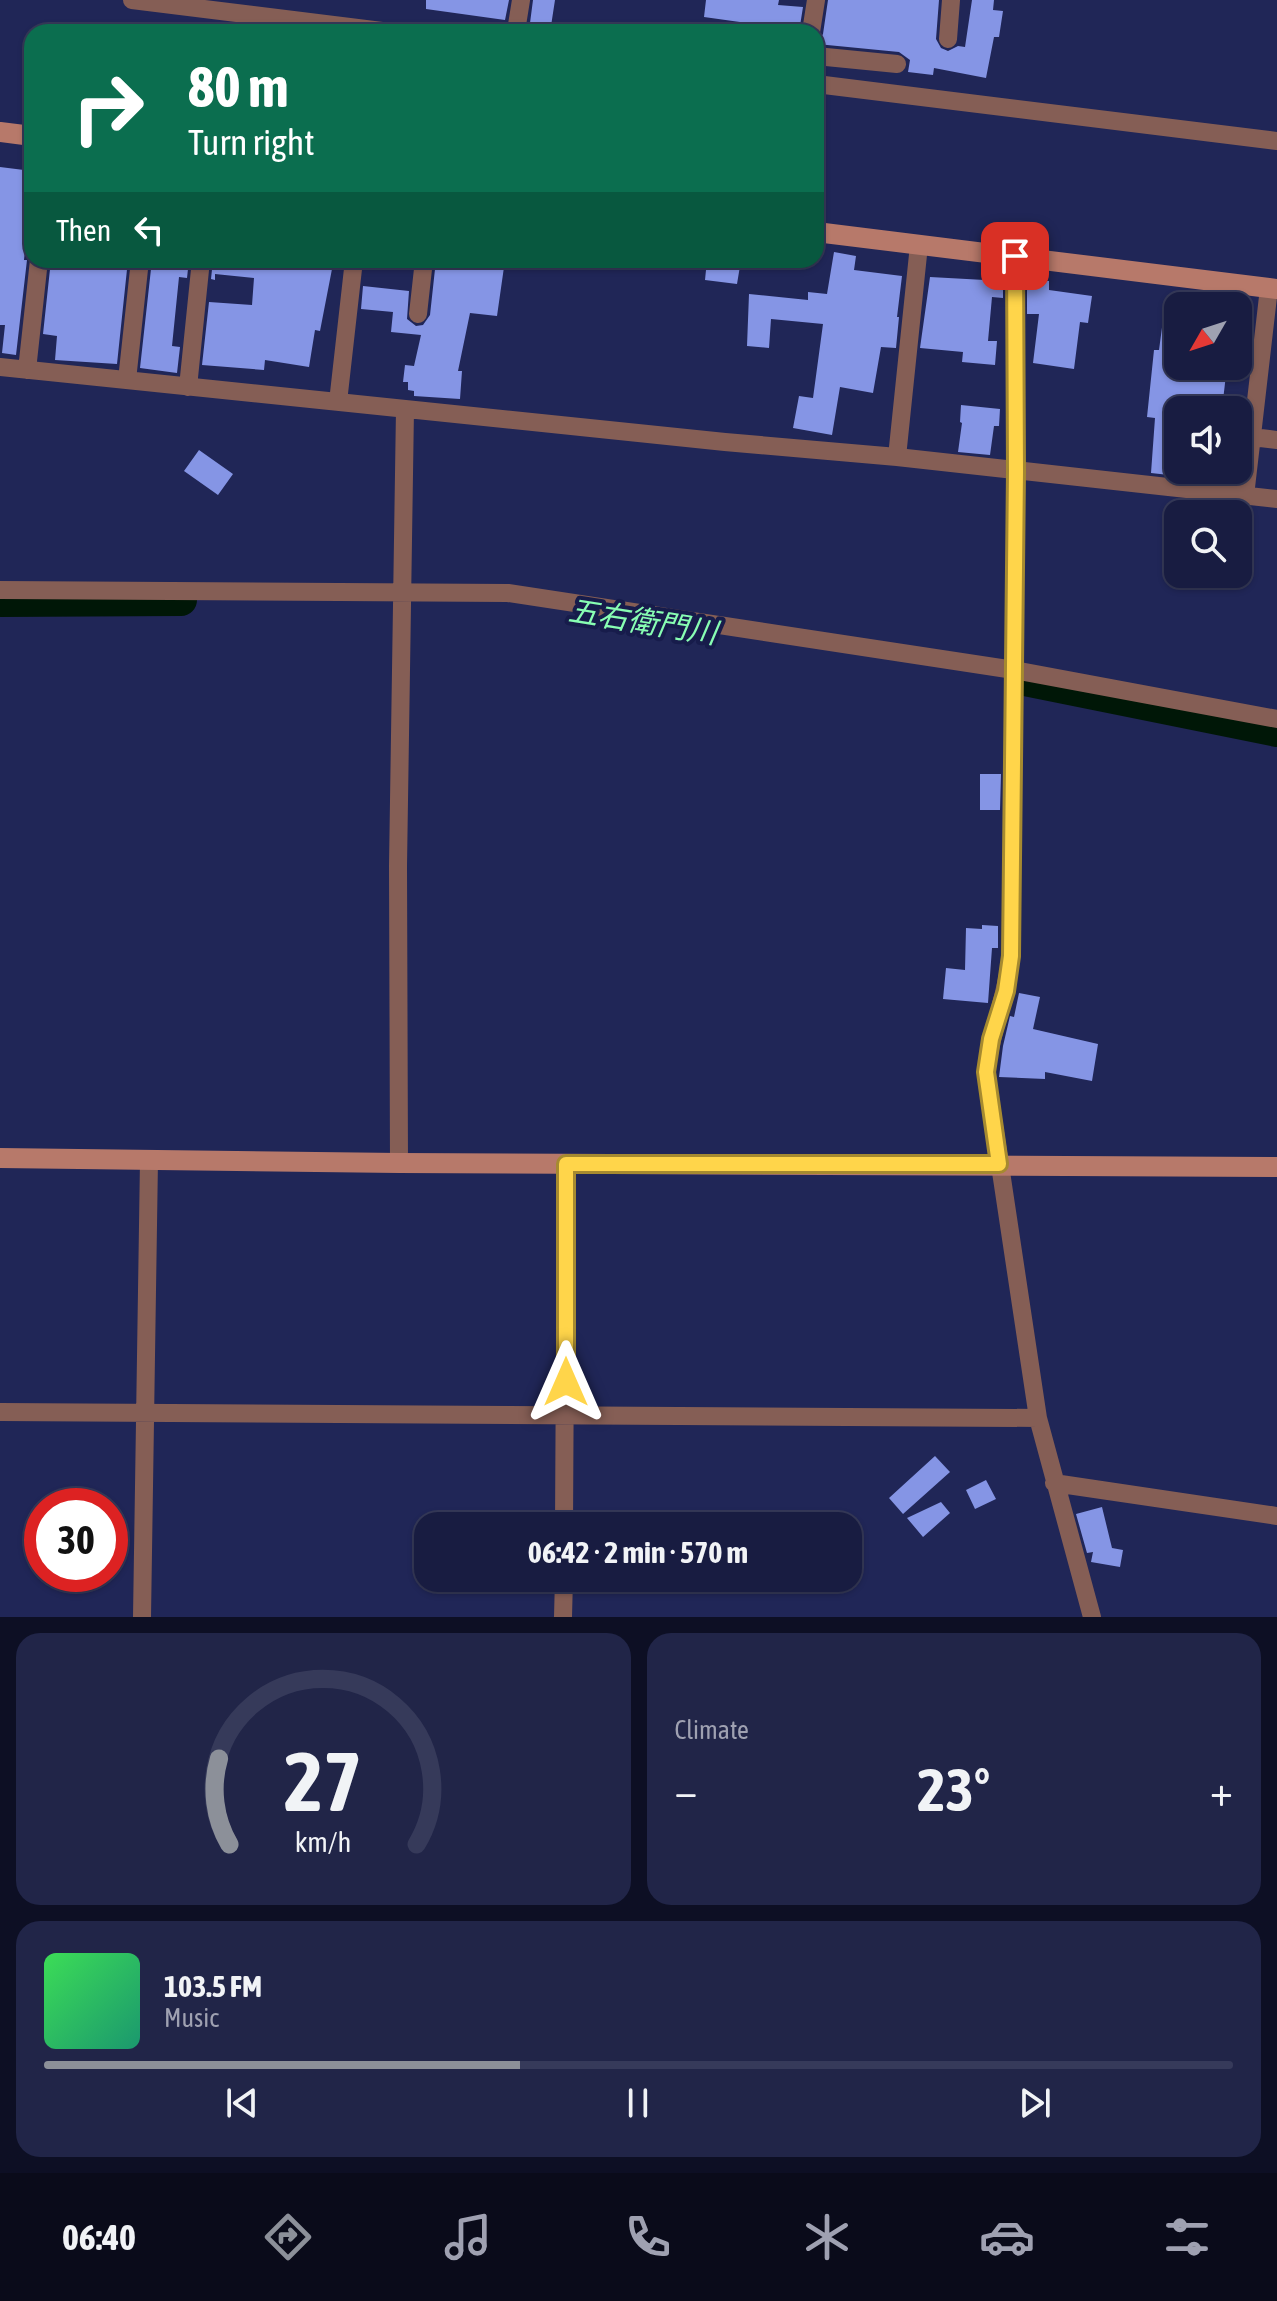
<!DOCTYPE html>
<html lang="en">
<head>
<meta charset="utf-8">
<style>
  :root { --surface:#181c41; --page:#212548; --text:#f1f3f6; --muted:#9fa1b1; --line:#363a5a; --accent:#8c9099 }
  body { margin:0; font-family:"Asap Condensed","Noto Sans JP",sans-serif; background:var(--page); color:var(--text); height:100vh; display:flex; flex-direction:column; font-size:30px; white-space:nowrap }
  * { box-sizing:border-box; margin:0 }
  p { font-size:26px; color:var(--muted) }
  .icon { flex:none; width:44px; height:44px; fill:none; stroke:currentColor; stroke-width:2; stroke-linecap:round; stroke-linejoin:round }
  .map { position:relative; height:1617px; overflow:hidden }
  .panel { display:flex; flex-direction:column; gap:16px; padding:16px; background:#0d0f24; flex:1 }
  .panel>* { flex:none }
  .banner { position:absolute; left:24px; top:24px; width:800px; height:244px; border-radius:24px; box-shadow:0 2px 6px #0004,0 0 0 2px var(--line); background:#0b6e4f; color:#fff; overflow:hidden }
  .needle { width:52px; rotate:231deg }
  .controls { position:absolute; left:1164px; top:292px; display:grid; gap:16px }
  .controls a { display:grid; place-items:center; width:88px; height:88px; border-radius:16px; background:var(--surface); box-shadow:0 2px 6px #0004,0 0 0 2px var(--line); font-size:40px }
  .speed { position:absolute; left:24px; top:1488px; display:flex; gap:16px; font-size:40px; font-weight:700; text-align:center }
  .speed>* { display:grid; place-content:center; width:104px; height:104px; border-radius:50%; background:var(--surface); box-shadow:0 2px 6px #0004,0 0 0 2px var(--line); line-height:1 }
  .speed .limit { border:12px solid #d22; background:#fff; color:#111 }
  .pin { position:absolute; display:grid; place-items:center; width:68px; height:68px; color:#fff; margin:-34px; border-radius:16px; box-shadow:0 4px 12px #0006 }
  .me { position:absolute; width:88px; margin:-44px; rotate:0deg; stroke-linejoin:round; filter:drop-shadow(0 0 6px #0008) }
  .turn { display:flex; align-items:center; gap:28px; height:168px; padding:0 32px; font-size:36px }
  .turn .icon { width:104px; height:104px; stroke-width:2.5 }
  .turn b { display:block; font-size:56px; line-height:68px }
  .then { display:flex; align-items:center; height:76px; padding:0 32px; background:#0003; gap:16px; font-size:30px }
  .big { font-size:60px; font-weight:700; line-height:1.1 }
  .panel .card { flex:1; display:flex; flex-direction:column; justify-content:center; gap:12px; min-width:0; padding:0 28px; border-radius:24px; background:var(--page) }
  .panel .dial { align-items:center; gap:0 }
  .dial svg { height:208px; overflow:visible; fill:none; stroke:var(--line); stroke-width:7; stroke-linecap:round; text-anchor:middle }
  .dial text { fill:var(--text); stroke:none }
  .song { display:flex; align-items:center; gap:24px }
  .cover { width:96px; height:96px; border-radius:12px; background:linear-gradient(135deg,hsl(130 70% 55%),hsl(160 70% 35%)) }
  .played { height:8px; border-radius:4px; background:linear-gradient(90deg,var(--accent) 40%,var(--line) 40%) }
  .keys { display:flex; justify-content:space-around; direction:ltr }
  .heat { display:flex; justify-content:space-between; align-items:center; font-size:44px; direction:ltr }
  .panel .tiles { flex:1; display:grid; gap:16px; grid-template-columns:1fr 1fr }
  .card:last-child { grid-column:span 2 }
  .trip { position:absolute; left:414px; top:1512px; width:448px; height:80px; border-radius:24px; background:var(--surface); box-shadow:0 2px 6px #0004,0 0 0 2px var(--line); font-weight:700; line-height:80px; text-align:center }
  .menu { display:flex; height:128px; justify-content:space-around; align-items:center; background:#0a0b1a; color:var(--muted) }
  .menu .icon { width:56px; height:56px }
  .menu .active { color:var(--accent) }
  .menu b { font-size:36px; color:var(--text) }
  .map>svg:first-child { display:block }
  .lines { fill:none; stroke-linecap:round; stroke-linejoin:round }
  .river { stroke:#001707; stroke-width:32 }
  .building { fill:#8595e5 }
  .street { stroke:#855e55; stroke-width:18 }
  .secondary { stroke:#b7796a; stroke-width:20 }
  .route-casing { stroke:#a68a30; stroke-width:20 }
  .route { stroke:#ffd54a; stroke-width:14 }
  .labels { text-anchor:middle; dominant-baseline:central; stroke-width:8; stroke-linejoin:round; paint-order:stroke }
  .water-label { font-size:30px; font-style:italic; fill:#88feb3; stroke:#171c4b }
</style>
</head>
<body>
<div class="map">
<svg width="1277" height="1617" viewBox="0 0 1277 1617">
  <rect width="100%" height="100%" fill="#202657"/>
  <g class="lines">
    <path class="river" d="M0,601L181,600
      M1025,680L1277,731"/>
  </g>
  <path class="building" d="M426,0H509L505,20L426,9Z
    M533,0H555L551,26L530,23Z
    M706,0H779L778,5L803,7L799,32H746L747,23L704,17Z
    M828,0H939L936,39L941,48L948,51L958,46L965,47L972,0H994L993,10L1003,11L999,37H994L986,78L934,68L933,75L908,72L910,60L899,52L817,44L823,34Z
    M0,167L32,171V209L29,208L24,260H27L16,355L2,353L5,325H0Z
    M834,252L856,256L854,270L902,276L897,317H899L896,348L881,347L873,393L840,387L832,435L793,428L799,396L813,398L823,324L771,319L769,348L747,346L749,294L808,300V292L827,294Z
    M51,260H128L117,364L55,360L57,336L43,334Z
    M152,260H189L187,278L179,277L172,346L180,347L177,373L140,368Z
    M213,260H275L332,269L320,331L315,330L309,367L265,360L264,370L202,365L209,302L252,305L254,278L215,274V280L211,279Z
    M436,260H505L497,316L470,313L458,371H462L460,399L414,396V391L408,390V382H403L405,365L414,366L421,335L391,332L393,312L361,309L363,286L409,291L407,319L416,326L423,325L430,315Z
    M707,260H741L737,284L705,280Z
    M930,277L1003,281V298L992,297L988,341H997L995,365L962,362L963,352L920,348Z
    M1027,280L1049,281V290L1092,296L1088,323L1080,322L1074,369L1033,363L1039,314H1027Z
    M1165,305L1178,307V366H1227L1222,409L1180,404L1178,410V476L1151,473L1155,418L1147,417L1154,350H1159Z
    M961,405L1000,409L999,426H994L990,455L958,452L962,423L960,422Z
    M199,450L233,474L218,495L184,471Z
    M980,774H1001L1000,810H980Z
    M982,925L998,926V948H992L988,1003L943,999L946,968L965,970L966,928L982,929Z
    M1019,993L1040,997L1033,1029L1098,1044L1092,1081L1045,1072V1079L999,1077L1003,1046L1010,1016L1014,1017Z
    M935,1456L950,1472L903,1514L889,1498Z
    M986,1480L996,1499L975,1509L966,1490Z
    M941,1502L950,1513L923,1537L907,1518Z
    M1102,1507L1112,1548L1123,1550L1120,1567L1091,1562L1093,1552L1087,1553L1076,1514Z"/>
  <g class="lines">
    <path class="street" d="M132,0L390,32
      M517,25L521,0
      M811,32L816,0
      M948,39L951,0
      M816,56L897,64
      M816,84L1277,141
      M1015,256L1016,471L1011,956C1006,996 991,1033 986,1072L1038,1418L1092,1617
      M418,314L424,260
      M0,367L725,442L897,457L1277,499
      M27,370L39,260
      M127,380L140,260
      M188,387L201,260
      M338,402L354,260
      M1252,437L1277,440
      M897,457L919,245
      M1245,496L1269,288
      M0,590L508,593L1014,670L1277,719
      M399,1163L398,866L405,409
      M0,1412L1038,1418
      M1054,1483L1277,1516
      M564,1526L566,1164
      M142,1617L149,1160
      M563,1617L564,1578"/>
    <path class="secondary" d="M0,132L32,136
      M816,232L1277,289
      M0,1158L399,1163L1277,1167"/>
  </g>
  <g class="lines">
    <g class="route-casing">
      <path id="route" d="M566,1382V1164H999L986,1072L991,1039L1006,991L1011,956L1016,471L1015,256"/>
    </g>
    <use href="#route" class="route"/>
  </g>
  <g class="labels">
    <g class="water-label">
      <text transform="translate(643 621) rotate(9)">五右衛門川</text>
    </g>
  </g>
</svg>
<div class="controls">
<a><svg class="needle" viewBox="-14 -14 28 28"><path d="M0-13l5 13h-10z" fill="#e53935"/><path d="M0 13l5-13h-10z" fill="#9fa1b1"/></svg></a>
<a><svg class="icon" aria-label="sound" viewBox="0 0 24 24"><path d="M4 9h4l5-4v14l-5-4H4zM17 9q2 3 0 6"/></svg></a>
<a><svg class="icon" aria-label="search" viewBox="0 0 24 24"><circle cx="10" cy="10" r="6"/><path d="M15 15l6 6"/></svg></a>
</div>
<div class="speed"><div class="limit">30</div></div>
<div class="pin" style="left:1015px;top:256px;background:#d93025"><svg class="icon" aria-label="arrive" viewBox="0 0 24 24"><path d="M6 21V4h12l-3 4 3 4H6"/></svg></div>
<svg class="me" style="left:566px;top:1382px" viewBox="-20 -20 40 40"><path d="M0-17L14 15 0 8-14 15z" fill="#ffd54a" stroke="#fff" stroke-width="4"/></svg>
<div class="trip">06:42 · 2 min · 570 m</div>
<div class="banner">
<div class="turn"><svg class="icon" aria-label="right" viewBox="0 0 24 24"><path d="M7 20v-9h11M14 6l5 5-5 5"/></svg><div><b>80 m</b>Turn right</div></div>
<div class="then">Then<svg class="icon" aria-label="left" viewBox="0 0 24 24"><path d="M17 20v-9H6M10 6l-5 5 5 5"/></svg></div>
</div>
</div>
<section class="panel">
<div class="tiles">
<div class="card dial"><svg viewBox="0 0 100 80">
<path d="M14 69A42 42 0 1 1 86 69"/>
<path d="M14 69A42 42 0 0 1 10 36" stroke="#8c9099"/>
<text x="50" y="56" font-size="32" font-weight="700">27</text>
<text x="50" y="72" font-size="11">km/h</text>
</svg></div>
<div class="card"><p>Climate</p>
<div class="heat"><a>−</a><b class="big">23°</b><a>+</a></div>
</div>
<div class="card">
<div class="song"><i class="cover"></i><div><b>103.5 FM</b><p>Music</p></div></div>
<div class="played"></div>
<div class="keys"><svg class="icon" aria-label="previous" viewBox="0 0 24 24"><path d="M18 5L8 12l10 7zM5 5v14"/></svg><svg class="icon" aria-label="pause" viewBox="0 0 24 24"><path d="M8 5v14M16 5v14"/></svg><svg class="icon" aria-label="next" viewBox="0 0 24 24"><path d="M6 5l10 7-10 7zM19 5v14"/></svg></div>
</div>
</div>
</section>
<nav class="menu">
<b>06:40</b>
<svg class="icon active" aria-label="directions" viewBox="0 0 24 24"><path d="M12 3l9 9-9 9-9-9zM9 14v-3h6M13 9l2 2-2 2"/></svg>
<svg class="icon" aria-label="music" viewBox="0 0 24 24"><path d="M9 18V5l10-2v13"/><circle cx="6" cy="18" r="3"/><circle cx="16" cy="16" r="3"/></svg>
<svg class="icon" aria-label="phone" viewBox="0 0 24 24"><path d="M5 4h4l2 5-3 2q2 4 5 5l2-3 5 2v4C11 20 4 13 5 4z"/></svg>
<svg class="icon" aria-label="climate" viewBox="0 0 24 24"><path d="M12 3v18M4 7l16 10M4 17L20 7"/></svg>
<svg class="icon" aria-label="car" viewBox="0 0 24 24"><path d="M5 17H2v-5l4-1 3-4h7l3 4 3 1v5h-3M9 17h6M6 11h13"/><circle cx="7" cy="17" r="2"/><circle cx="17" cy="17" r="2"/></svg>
<svg class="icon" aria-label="filters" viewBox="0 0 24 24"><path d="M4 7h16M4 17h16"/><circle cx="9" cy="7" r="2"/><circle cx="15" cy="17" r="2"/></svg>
</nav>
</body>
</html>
